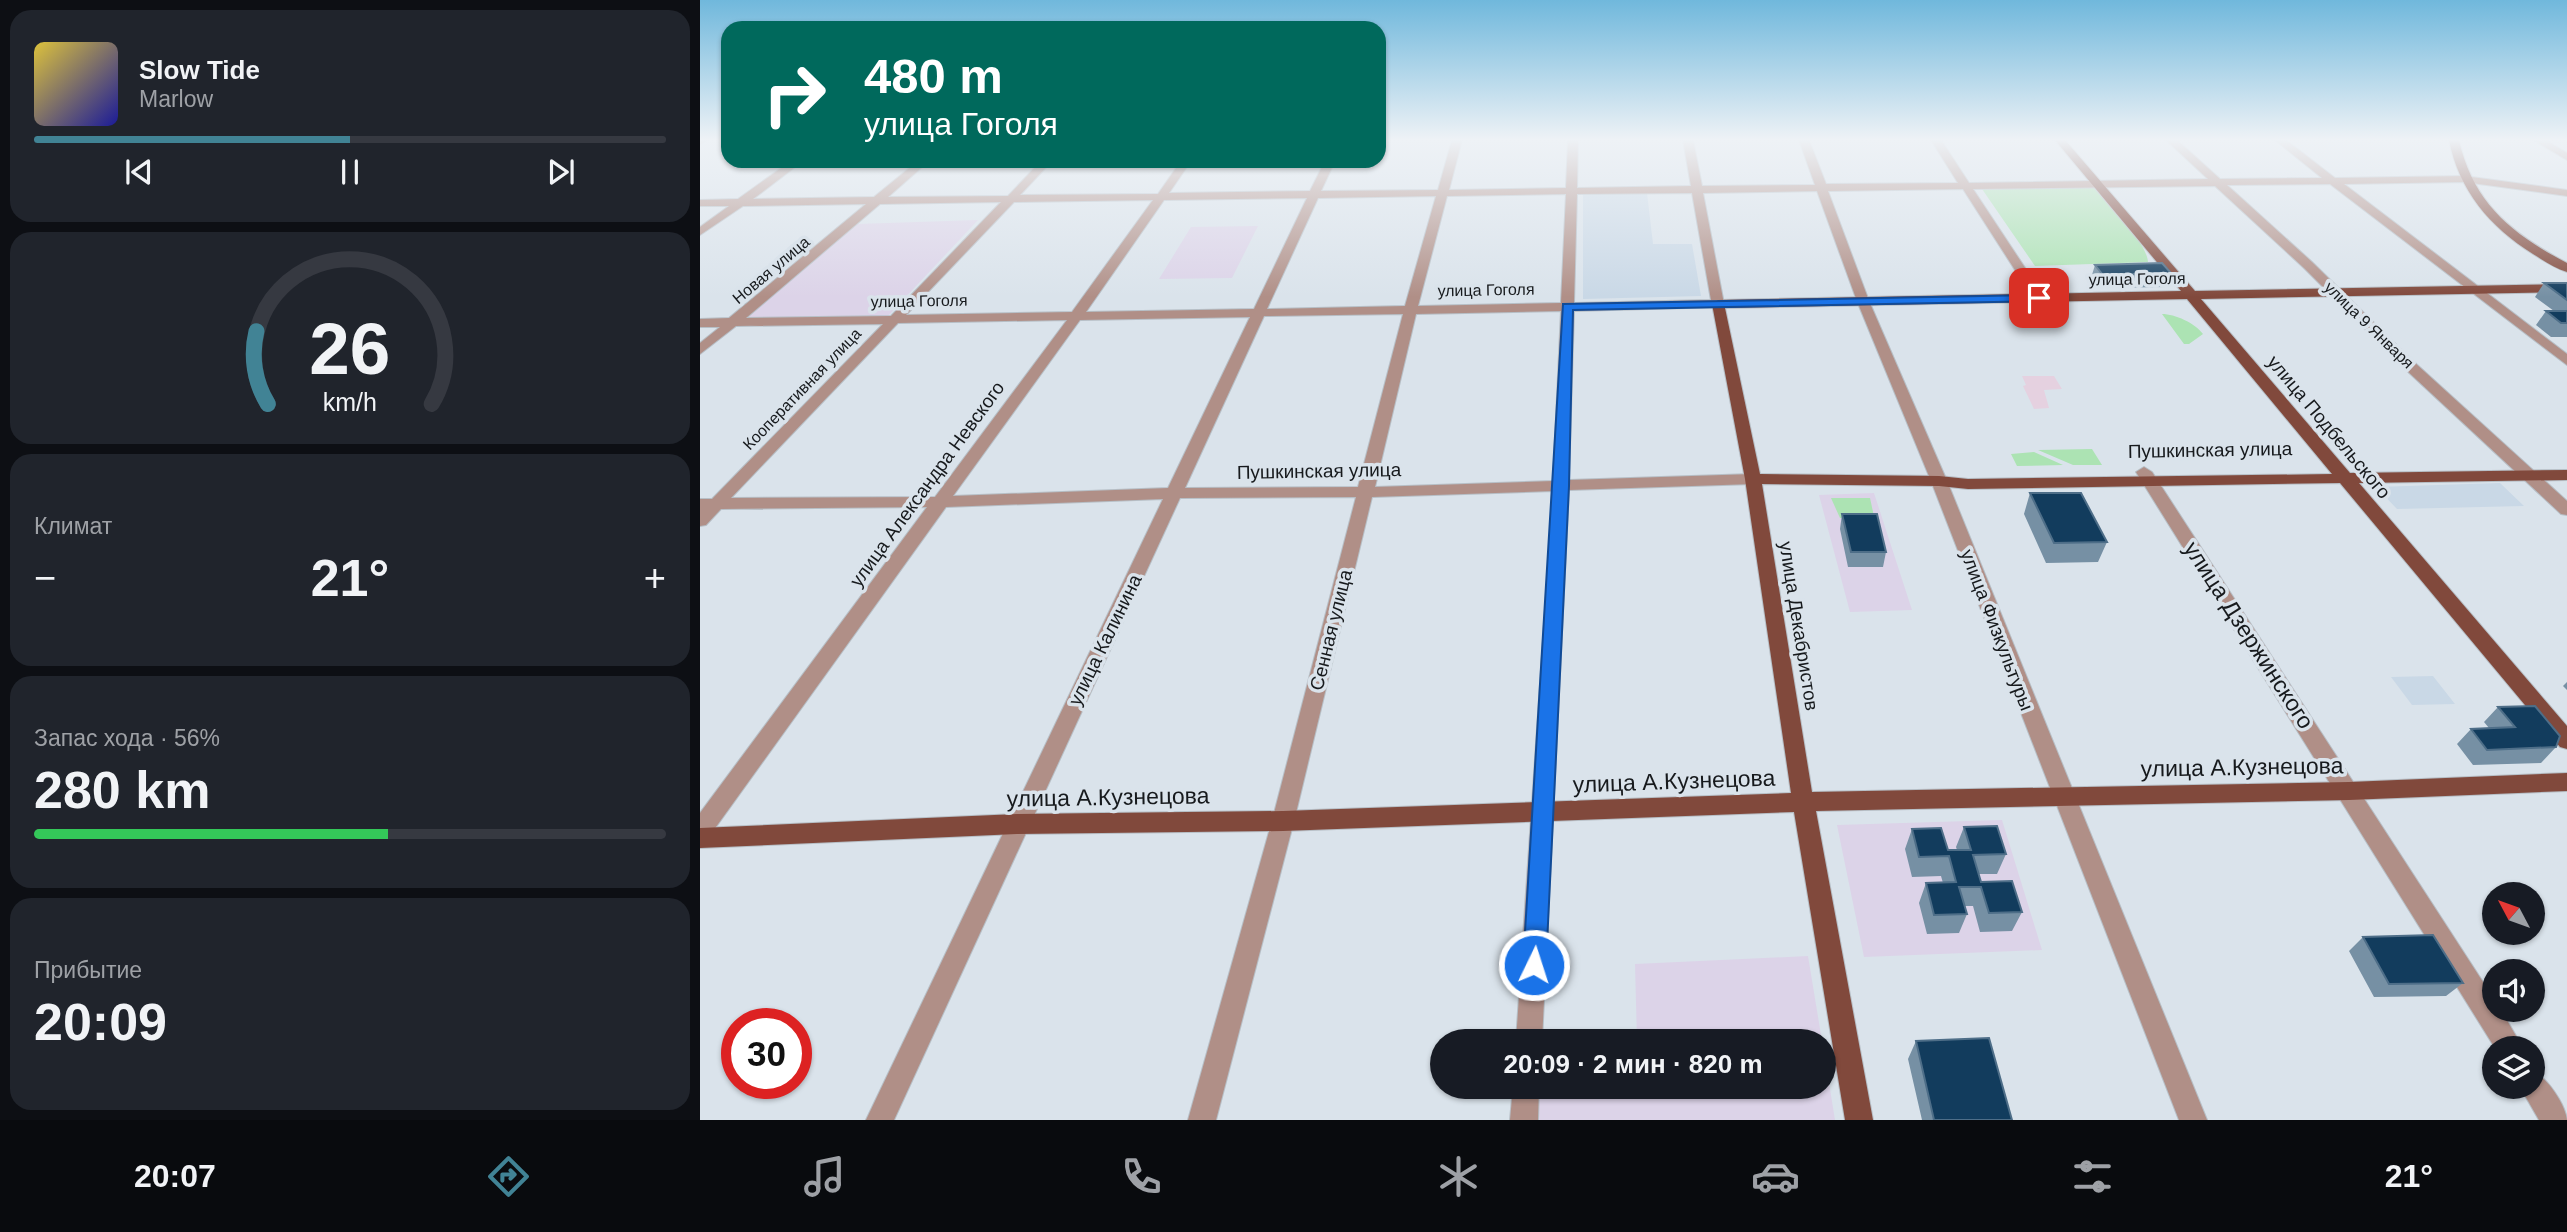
<!DOCTYPE html>
<html lang="ru">
<head>
<meta charset="utf-8">
<style>
  :root { --surface:#171b24; --page:#20242c; --text:#f1f3f6; --muted:#9ea1a6; --line:#363941; --accent:#418395 }
  body { margin:0; font-family:Arial,sans-serif; background:var(--page); color:var(--text); height:100vh; display:flex; flex-direction:column; font-size:26px; white-space:nowrap }
  * { box-sizing:border-box; margin:0 }
  p { font-size:23px; color:var(--muted) }
  .icon { flex:none; width:38px; height:38px; fill:none; stroke:currentColor; stroke-width:2; stroke-linecap:round; stroke-linejoin:round }
  .map { position:relative; flex:1; overflow:hidden }
  .side { display:flex; flex-direction:column; gap:10px; padding:10px; background:#0d0f14; width:700px }
  .side>* { flex:none }
  .banner { position:absolute; left:21px; top:21px; width:665px; height:147px; border-radius:21px; box-shadow:0 2px 5px #0004; background:#00695c; color:#fff; overflow:hidden }
  .needle { width:46px; rotate:311deg }
  .buttons { position:absolute; left:1782px; top:882px; display:grid; gap:14px }
  .buttons a { display:grid; place-items:center; width:63px; height:63px; border-radius:50%; background:var(--surface); box-shadow:0 2px 5px #0004; font-size:35px }
  .speed { position:absolute; left:21px; top:1008px; display:flex; gap:14px; font-size:35px; font-weight:700; text-align:center }
  .speed>* { display:grid; place-content:center; width:91px; height:91px; border-radius:50%; background:var(--surface); box-shadow:0 2px 5px #0004; line-height:1 }
  .speed .limit { border:10px solid #d22; background:#fff; color:#111 }
  .pin { position:absolute; display:grid; place-items:center; width:60px; height:60px; color:#fff; margin:-30px; border-radius:14px; box-shadow:0 4px 10px #0006 }
  .me { position:absolute; width:77px; margin:-38px; rotate:4deg; stroke-linejoin:round; filter:drop-shadow(0 0 5px #0008) }
  .turn { display:flex; align-items:center; gap:24px; height:147px; padding:0 28px; font-size:32px }
  .turn .icon { width:91px; height:91px; stroke-width:2.5 }
  .turn b { display:block; font-size:49px; line-height:60px }
  .big { font-size:52px; font-weight:600; line-height:1.1 }
  .side .tile { flex:1; display:flex; flex-direction:column; justify-content:center; gap:10px; min-width:0; padding:0 24px; border-radius:21px; background:var(--page) }
  .side .dial { align-items:center; gap:0 }
  .dial svg { height:182px; overflow:visible; fill:none; stroke:var(--line); stroke-width:7; stroke-linecap:round; text-anchor:middle }
  .dial text { fill:var(--text); stroke:none }
  .song { display:flex; align-items:center; gap:21px }
  .cover { width:84px; height:84px; border-radius:10px; background:linear-gradient(135deg,hsl(50 70% 55%),hsl(240 70% 35%)) }
  .played { height:7px; border-radius:4px; background:linear-gradient(90deg,var(--accent) 50%,var(--line) 50%) }
  .keys { display:flex; justify-content:space-around; direction:ltr }
  .heat { display:flex; justify-content:space-between; align-items:center; font-size:38px; direction:ltr }
  .charge { height:10px; border-radius:5px; background:linear-gradient(90deg,#34c759 56%,var(--line) 0) }
  .trip { position:absolute; left:730px; top:1029px; width:406px; height:70px; border-radius:35px; background:var(--surface); box-shadow:0 2px 5px #0004; font-weight:600; line-height:70px; text-align:center }
  .tab-bar { display:flex; height:112px; justify-content:space-around; align-items:center; background:#090b0e; color:var(--muted) }
  .tab-bar .icon { width:49px; height:49px }
  .tab-bar .current { color:var(--accent) }
  .tab-bar b { font-size:32px; color:var(--text) }
  main { display:flex; flex:1; min-height:0 }
  .map>svg:first-child { display:block }
  .built { fill:#c9d8e6 }
  .industrial { fill:#e5d1e0 }
  .education { fill:#dcd3e8 }
  .green { fill:#ace3b3 }
  .lines { fill:none; stroke-linecap:round; stroke-linejoin:round }
  .minor-casing { stroke:#b7bfc6; stroke-width:2 }
  .major-casing { stroke:#b7bfc6; stroke-width:2 }
  .minor { fill:#b08f87; fill-rule:evenodd }
  .major { fill:#81493c; fill-rule:evenodd }
  .wall { fill:#7690a4 }
  .building { fill:#123c5d; stroke:#4e6e88; stroke-width:2 }
  .route { fill:#1a73e8; stroke:#114b97; stroke-width:2 }
  .labels { text-anchor:middle; dominant-baseline:central; stroke-width:7; stroke-linejoin:round; paint-order:stroke }
  .far-street-label { font-size:16px; fill:#171a1d; stroke:#dae3eb }
  .street-label { font-size:19px; fill:#171a1d; stroke:#dae3eb }
  .near-street-label { font-size:23px; fill:#171a1d; stroke:#dae3eb }
</style>
</head>
<body>
<main>
<section class="side">
<div class="tile">
<div class="song"><i class="cover"></i><div><b>Slow Tide</b><p>Marlow</p></div></div>
<div class="played"></div>
<div class="keys"><svg class="icon" aria-label="previous" viewBox="0 0 24 24"><path d="M18 5L8 12l10 7zM5 5v14"/></svg><svg class="icon" aria-label="pause" viewBox="0 0 24 24"><path d="M8 5v14M16 5v14"/></svg><svg class="icon" aria-label="next" viewBox="0 0 24 24"><path d="M6 5l10 7-10 7zM19 5v14"/></svg></div>
</div>
<div class="tile dial"><svg viewBox="0 0 100 80">
<path d="M14 69A42 42 0 1 1 86 69"/>
<path d="M14 69A42 42 0 0 1 9 37" stroke="#418395"/>
<text x="50" y="56" font-size="32" font-weight="700">26</text>
<text x="50" y="72" font-size="11">km/h</text>
</svg></div>
<div class="tile"><p>Климат</p>
<div class="heat"><a>−</a><b class="big">21°</b><a>+</a></div>
</div>
<div class="tile"><p>Запас хода · 56%</p><b class="big">280 km</b><div class="charge"></div></div>
<div class="tile"><p>Прибытие</p><b class="big">20:09</b></div>
</section>
<div class="map">
<svg width="1867" height="1120" viewBox="0 0 1867 1120">
  <rect width="100%" height="100%" fill="#dae3eb"/>
  <path class="built" d="M947,193L953,244H992L1001,296L883,299V194Z
    M1800,483L1824,506L1697,509L1676,487Z
    M1733,676L1755,704L1712,705L1691,677Z"/>
  <path class="industrial" d="M1322,376H1354L1362,389L1344,390L1349,408L1334,409L1323,386L1326,385Z"/>
  <path class="education" d="M278,220L187,317L44,319L157,224Z
    M558,226L532,278L459,279L491,227Z
    M1174,493L1212,610L1150,612L1119,495Z
    M1302,820L1342,950L1164,957L1137,825Z
    M1108,956L1122,1041H937L935,964Z
    M1124,1052L1135,1120H833L836,1087H1124Z"/>
  <path class="green" d="M1395,187C1409,203 1447,243 1448,262L1335,266L1282,189Z
    M1462,314C1475,314 1495,323 1503,334L1489,344H1484Z
    M1392,449L1402,465H1373L1338,450Z
    M1334,452L1363,465L1317,466L1311,454Z
    M1131,498H1170L1175,521L1140,518Z"/>
  <g class="lines">
    <g class="minor-casing">
      <path id="minor" d="M0,140H7L0,144Z
        M752,140H762L749,190L866,188L868,140H878L877,188L991,186L983,140H993L1002,186L1115,185L1099,140H1109L1126,184L1258,183L1231,140H1241L1269,183L1508,179L1466,140H1477L1520,179L1622,178L1575,140H1586L1635,178L1764,176L1867,190V196L1764,182L1644,184L1867,354V365L1630,184L1527,185L1612,262L1714,362L1867,501V515L1861,514L1704,368L1604,268L1515,186L1273,189L1345,298L1339,302L1333,298L1263,189L1128,191L1169,301L1247,481L1507,1120H1479L1231,481L1157,301L1117,191L1003,193L1024,304L1023,307L874,311L869,480L1053,474L1061,479L1053,484L869,490L842,1041H816L853,491L672,497L594,821L516,1120H488L572,821L656,497L480,498L194,1120H166L463,499L246,507L8,838L0,841V813L227,507L21,509L6,525L0,526V499H12L183,324L36,326L0,354V343L20,327H0V319L29,318L166,204L43,206L0,235V227L29,206H0V200L38,199L91,161H103L53,199L174,197L218,161H229L188,197L308,196L341,161H352L320,195L458,194L481,161H491L469,193L610,191L625,161H635L621,191L738,190ZM992,193L1011,300L874,303L877,194ZM866,194L861,303L718,306L747,196ZM736,196L705,306L567,309L618,198ZM607,198L554,309L386,312L464,200ZM453,200L372,312L206,315L314,202ZM301,202L191,316L46,318L180,204ZM861,311L853,481L675,487L716,314ZM703,314L658,487L485,488L564,316ZM550,317L468,488L253,496L380,320ZM367,320L235,497L31,498L198,323Z
        M1833,140H1845L1867,153V160Z
        M1444,467L1452,472L1794,999V1010H1801L1823,1048H1795L1436,472Z
        M1832,1071C1847,1077 1865,1104 1867,1120H1839L1820,1087H1832Z
        M813,1087H839L838,1120H810Z"/>
    </g>
    <g class="major-casing">
      <path id="major" d="M1355,140H1365L1495,291L1867,284V292L1501,299L1650,473L1867,470V480L1659,483L1867,726V749L1860,747L1640,483L1268,489L1239,486L1062,484L1112,792L1649,782L1867,773V791L1649,800L1116,811L1173,1120H1145L1094,812L583,831L317,834L0,848V828L317,814L583,811L1091,793L1045,479L1012,304L1018,300L1481,291ZM1487,299L1632,474L1268,479L1239,476L1060,474L1025,308Z
        M1749,140H1759C1773,203 1812,234 1867,263V272C1855,268 1844,261 1833,254C1790,227 1759,191 1749,140Z"/>
    </g>
    <use href="#minor" class="minor"/>
    <use href="#major" class="major"/>
  </g>
  <path class="wall" d="M1395,265L1471,273L1466,287L1399,288L1391,278Z
    M1844,283H1867V337H1851L1836,325L1846,311H1854L1835,297Z
    M1330,493L1407,542L1398,562L1346,563L1324,514Z
    M1142,514L1186,552L1183,567H1148L1140,529Z
    M1867,682V690L1863,686Z
    M1798,707L1856,747L1841,763L1773,765L1757,744L1771,729L1789,728L1784,722Z
    M1264,827L1306,854L1297,874H1279L1281,882L1322,912L1312,931L1280,932L1273,906H1265L1267,914L1259,933L1227,934L1219,903L1226,883H1243L1241,876L1212,877L1205,849L1212,829L1248,850H1257L1256,847Z
    M1663,937L1763,983L1746,996L1674,997L1649,951Z
    M1216,1041L1312,1120H1222L1208,1059Z"/>
  <path class="building" d="M1462,263L1471,273L1403,275L1395,265Z
    M1844,283H1867V300Z
    M1846,311H1867V323H1861Z
    M1330,493H1381L1407,542L1354,543Z
    M1142,514H1177L1186,552H1151Z
    M1835,706L1860,736L1856,747L1787,750L1771,729L1815,727L1798,707Z
    M1297,826L1306,854L1273,855L1281,882L1312,881L1322,912L1289,913L1281,887H1259L1267,914L1234,915L1226,883L1256,882L1249,856L1219,857L1212,829L1241,828L1248,850H1271L1264,827Z
    M1733,935L1763,983L1689,984L1663,937Z
    M1289,1038L1312,1120H1234L1216,1041Z"/>
  <linearGradient id="sky" x2="0" y2="1"><stop stop-color="#70b8dc"/><stop offset="0.47" stop-color="#eef2f6"/><stop offset="1" stop-color="#eef2f6" stop-opacity="0"/></linearGradient>
  <rect width="1867" height="297" fill="url(#sky)"/>
  <path class="route" d="M1339,295L1345,298L1343,301L873,310L869,486L846,965L842,973L834,976L826,973L823,965L863,304Z"/>
  <g class="labels">
    <g class="far-street-label">
      <text transform="translate(71 270) rotate(-40)">Новая улица</text>
      <text transform="translate(1437 279) rotate(-1)">улица Гоголя</text>
      <text transform="translate(786 290) rotate(-1)">улица Гоголя</text>
      <text transform="translate(219 301) rotate(-1)">улица Гоголя</text>
      <text transform="translate(1669 325) rotate(44)">улица 9 Января</text>
      <text transform="translate(102 389) rotate(-46)">Кооперативная улица</text>
    </g>
    <g class="street-label">
      <text transform="translate(1629 427) rotate(50)">улица Подбельского</text>
      <text transform="translate(1510 450) rotate(-1)">Пушкинская улица</text>
      <text transform="translate(619 471) rotate(-1)">Пушкинская улица</text>
      <text transform="translate(227 484) rotate(-54)">улица Александра Невского</text>
      <text transform="translate(1099 626) rotate(81)">улица Декабристов</text>
      <text transform="translate(631 630) rotate(-76)">Сенная улица</text>
      <text transform="translate(1297 630) rotate(69)">улица Физкультуры</text>
      <text transform="translate(405 640) rotate(-64)">улица Калинина</text>
    </g>
    <g class="near-street-label">
      <text transform="translate(1549 635) rotate(57)">улица Дзержинского</text>
      <text transform="translate(1542 767) rotate(-1)">улица А.Кузнецова</text>
      <text transform="translate(974 781) rotate(-2)">улица А.Кузнецова</text>
      <text transform="translate(408 797) rotate(-1)">улица А.Кузнецова</text>
    </g>
  </g>
</svg>
<div class="buttons">
<a><svg class="needle" viewBox="-14 -14 28 28"><path d="M0-13l5 13h-10z" fill="#e53935"/><path d="M0 13l5-13h-10z" fill="#9ea1a6"/></svg></a>
<a><svg class="icon" aria-label="sound" viewBox="0 0 24 24"><path d="M4 9h4l5-4v14l-5-4H4zM17 9q2 3 0 6"/></svg></a>
<a><svg class="icon" aria-label="layers" viewBox="0 0 24 24"><path d="M12 4l9 5-9 5-9-5zM3 14l9 5 9-5"/></svg></a>
</div>
<div class="speed"><div class="limit">30</div></div>
<div class="pin" style="left:1339px;top:298px;background:#d93025"><svg class="icon" aria-label="arrive" viewBox="0 0 24 24"><path d="M6 21V4h12l-3 4 3 4H6"/></svg></div>
<svg class="me" style="left:834px;top:965px" viewBox="-20 -20 40 40"><circle r="17" fill="#1a73e8" stroke="#fff" stroke-width="3"/><path d="M0-11L8 9 0 5-8 9z" fill="#fff"/></svg>
<div class="trip">20:09 · 2 мин · 820 m</div>
<div class="banner">
<div class="turn"><svg class="icon" aria-label="right" viewBox="0 0 24 24"><path d="M7 20v-9h11M14 6l5 5-5 5"/></svg><div><b>480 m</b>улица Гоголя</div></div>
</div>
</div>
</main>
<nav class="tab-bar">
<b>20:07</b>
<svg class="icon current" aria-label="directions" viewBox="0 0 24 24"><path d="M12 3l9 9-9 9-9-9zM9 14v-3h6M13 9l2 2-2 2"/></svg>
<svg class="icon" aria-label="music" viewBox="0 0 24 24"><path d="M9 18V5l10-2v13"/><circle cx="6" cy="18" r="3"/><circle cx="16" cy="16" r="3"/></svg>
<svg class="icon" aria-label="phone" viewBox="0 0 24 24"><path d="M5 4h4l2 5-3 2q2 4 5 5l2-3 5 2v4C11 20 4 13 5 4z"/></svg>
<svg class="icon" aria-label="climate" viewBox="0 0 24 24"><path d="M12 3v18M4 7l16 10M4 17L20 7"/></svg>
<svg class="icon" aria-label="car" viewBox="0 0 24 24"><path d="M5 17H2v-5l4-1 3-4h7l3 4 3 1v5h-3M9 17h6M6 11h13"/><circle cx="7" cy="17" r="2"/><circle cx="17" cy="17" r="2"/></svg>
<svg class="icon" aria-label="filters" viewBox="0 0 24 24"><path d="M4 7h16M4 17h16"/><circle cx="9" cy="7" r="2"/><circle cx="15" cy="17" r="2"/></svg>
<b>21°</b>
</nav>
</body>
</html>
